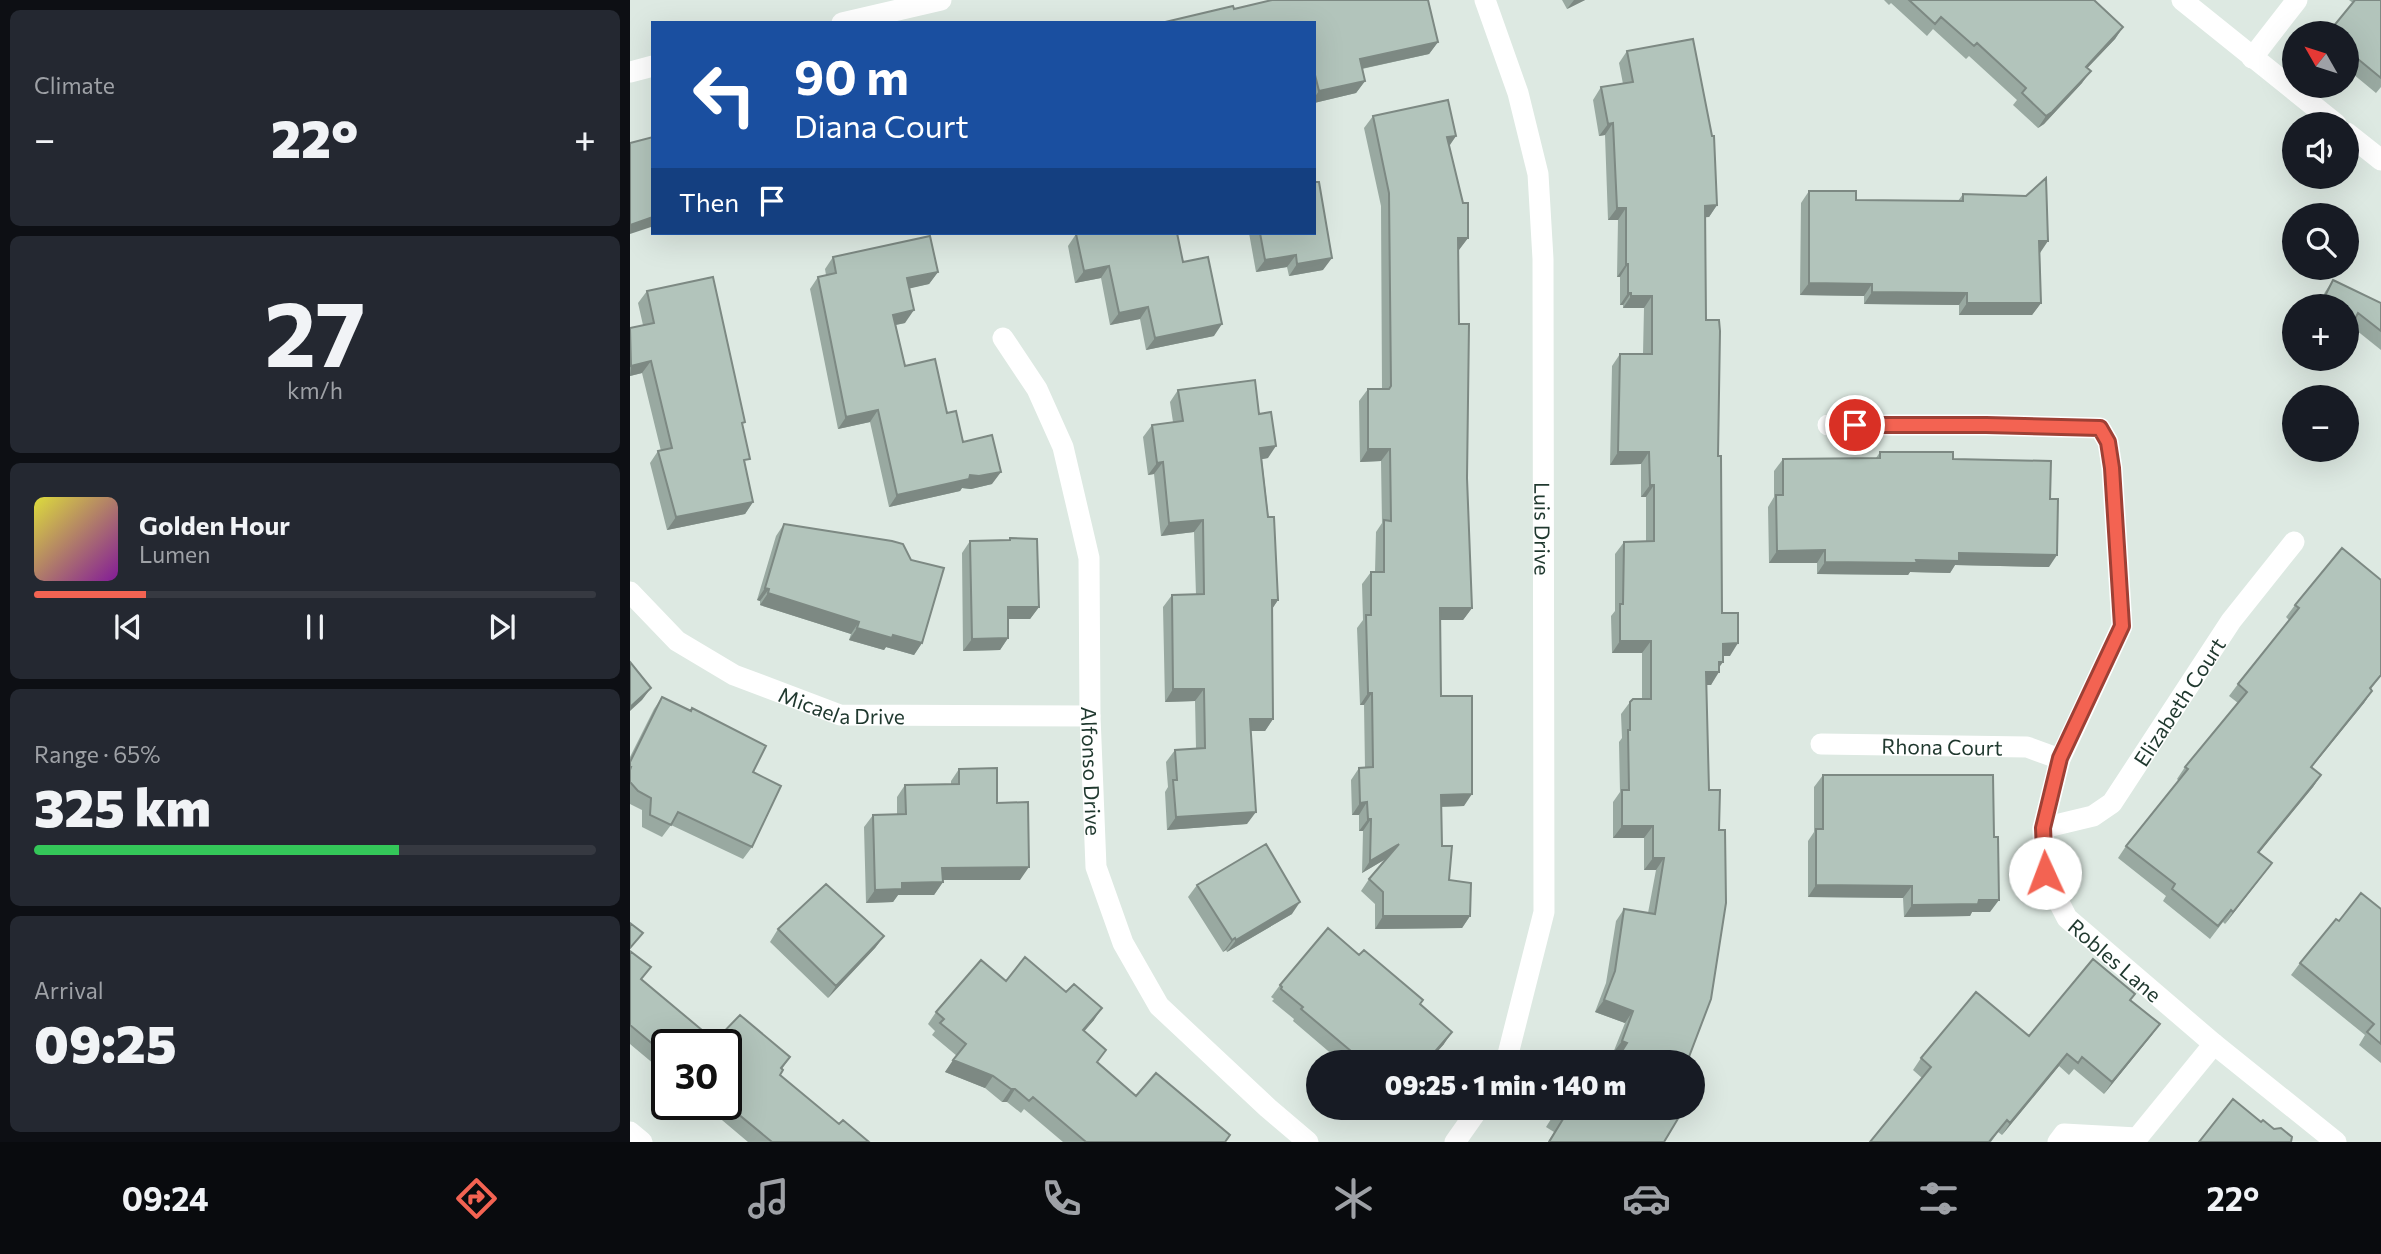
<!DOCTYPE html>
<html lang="en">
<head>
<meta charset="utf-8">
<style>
  :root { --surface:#171b24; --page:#242831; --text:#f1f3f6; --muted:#9ea1a6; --line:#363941; --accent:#f36352 }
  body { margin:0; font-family:Commissioner,sans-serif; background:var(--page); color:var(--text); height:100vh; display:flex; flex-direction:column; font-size:26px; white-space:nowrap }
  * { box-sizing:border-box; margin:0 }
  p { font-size:23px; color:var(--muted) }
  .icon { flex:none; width:38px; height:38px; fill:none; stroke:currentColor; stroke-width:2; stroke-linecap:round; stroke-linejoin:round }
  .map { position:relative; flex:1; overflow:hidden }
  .side { display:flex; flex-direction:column; gap:10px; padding:10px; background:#0d0f14; width:630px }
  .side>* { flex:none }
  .guide { position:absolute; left:21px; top:21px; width:665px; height:214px; border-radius:0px; box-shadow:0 7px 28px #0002; background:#1a4fa0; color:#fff; overflow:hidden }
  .needle { width:46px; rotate:309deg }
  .fabs { position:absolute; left:1652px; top:21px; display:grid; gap:14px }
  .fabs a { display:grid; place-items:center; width:77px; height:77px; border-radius:50%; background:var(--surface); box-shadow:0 7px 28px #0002; font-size:35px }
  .speed { position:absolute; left:21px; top:1029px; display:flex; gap:14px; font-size:35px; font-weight:700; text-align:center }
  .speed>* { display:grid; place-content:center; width:91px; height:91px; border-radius:50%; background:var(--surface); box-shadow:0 7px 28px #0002; line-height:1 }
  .speed .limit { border:4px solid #111; border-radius:10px; background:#fff; color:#111 }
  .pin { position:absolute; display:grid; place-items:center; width:60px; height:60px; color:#fff; margin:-30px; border:4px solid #fff; border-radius:50%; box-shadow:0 2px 7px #0007 }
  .me { position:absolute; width:77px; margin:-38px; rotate:358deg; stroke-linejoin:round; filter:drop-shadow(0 0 5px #0008) }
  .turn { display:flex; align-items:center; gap:24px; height:147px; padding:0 28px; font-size:32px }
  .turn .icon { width:91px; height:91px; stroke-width:2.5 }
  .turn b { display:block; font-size:49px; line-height:60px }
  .then { display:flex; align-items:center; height:66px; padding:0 28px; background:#0003; gap:14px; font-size:26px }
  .big { font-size:52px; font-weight:800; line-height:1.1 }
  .side .tile { flex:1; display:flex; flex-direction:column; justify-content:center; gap:10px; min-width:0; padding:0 24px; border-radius:10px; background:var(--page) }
  .side .dial { align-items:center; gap:0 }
  .dial b { font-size:91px; line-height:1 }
  .song { display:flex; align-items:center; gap:21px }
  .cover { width:84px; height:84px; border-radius:10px; background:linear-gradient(135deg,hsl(60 70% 55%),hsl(290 70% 35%)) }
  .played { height:7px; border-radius:4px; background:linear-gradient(90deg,var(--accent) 20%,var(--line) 20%) }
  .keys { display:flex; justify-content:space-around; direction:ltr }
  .heat { display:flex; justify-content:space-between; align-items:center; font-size:38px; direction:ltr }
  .charge { height:10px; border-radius:5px; background:linear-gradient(90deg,#34c759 65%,var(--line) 0) }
  .trip { position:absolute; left:676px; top:1050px; width:399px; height:70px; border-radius:35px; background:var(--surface); box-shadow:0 7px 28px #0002; font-weight:800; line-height:70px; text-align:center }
  .tabs { display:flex; height:112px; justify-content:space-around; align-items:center; background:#090b0e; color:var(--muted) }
  .tabs .icon { width:49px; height:49px }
  .tabs .active { color:var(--accent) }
  .tabs b { font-size:32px; color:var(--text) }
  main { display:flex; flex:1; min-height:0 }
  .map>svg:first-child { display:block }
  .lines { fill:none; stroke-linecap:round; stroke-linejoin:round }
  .street { stroke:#fff; stroke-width:21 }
  .wall { fill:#99a9a1 }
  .shaded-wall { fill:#7d8983 }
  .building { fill:#b2c4bb; stroke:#7d8983; stroke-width:2 }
  .route-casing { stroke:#9e4035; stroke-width:18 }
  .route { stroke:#f36352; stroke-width:12 }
  .labels { text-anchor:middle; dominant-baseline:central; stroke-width:5; stroke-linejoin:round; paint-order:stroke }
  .street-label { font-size:21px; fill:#1f382e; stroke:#edf6f0 }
</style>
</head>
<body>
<main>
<section class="side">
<div class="tile"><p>Climate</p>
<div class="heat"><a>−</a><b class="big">22°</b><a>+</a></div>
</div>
<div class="tile dial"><b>27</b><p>km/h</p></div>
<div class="tile">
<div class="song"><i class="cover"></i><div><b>Golden Hour</b><p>Lumen</p></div></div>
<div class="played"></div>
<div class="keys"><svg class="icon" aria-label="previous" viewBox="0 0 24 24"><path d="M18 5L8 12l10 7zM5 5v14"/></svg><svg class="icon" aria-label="pause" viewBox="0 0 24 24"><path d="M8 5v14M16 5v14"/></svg><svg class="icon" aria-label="next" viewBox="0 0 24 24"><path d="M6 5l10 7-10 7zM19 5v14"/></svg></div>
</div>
<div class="tile"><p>Range · 65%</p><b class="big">325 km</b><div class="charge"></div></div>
<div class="tile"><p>Arrival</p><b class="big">09:25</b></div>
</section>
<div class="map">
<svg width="1751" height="1142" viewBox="0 0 1751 1142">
  <rect width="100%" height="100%" fill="#dde9e2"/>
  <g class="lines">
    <g class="street">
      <path id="s1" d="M855,0L888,93L908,174L913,259L914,912L876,1062"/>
      <path d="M1552,0L1706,124"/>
      <path d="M212,23L311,0"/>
      <path d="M1622,58L1667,0"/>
      <path d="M0,72L23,66"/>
      <path d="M1717,133L1751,160"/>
      <path id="s2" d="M373,338L407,389L433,447L459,558L460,716L466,867L493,943L529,1006L638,1108L678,1142"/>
      <path id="s3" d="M1198,425H1356L1470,428L1478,442L1482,468L1492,626L1430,759L1413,828L1414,873L1437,918L1584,1044L1706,1142"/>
      <path id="s4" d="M0,592L47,641L104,675L210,715L460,716"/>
      <path id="s5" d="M1191,744L1397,747L1430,759"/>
      <path id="s6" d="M1413,828L1463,816L1482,803L1601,621L1664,542"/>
      <path d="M0,1132L12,1142"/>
      <path d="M825,1142L849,1108"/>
      <path d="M1428,1142L1434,1134L1507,1138"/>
      <path d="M1504,1142L1584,1044"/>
    </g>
  </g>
  <path class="wall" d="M932,0H955L937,9Z
    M1254,0H1464L1493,27L1485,39L1457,68L1452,83L1414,124L1408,128L1383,105L1387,100L1339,56L1336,59L1303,29L1297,36L1261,3L1259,5Z
    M1719,0H1751V87L1746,93L1717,69V33L1723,3Z
    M604,9L808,42L799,54L732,69L735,81L726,93L684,103V23Z
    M997,51L1087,205L1079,217H1075L1076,320L1088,456L1092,613L1100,656H1093L1089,668L1081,685H1076L1057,1062H984L989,1055L983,1053L995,1023L965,1012L976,983L986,921L994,909L1018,913L1026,870H1014V838H983V802L990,792L989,742L992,738L991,714L1000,702L1012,699V653H982L981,616L985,611V554L994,542L1016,541V497H1011V464L980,465L982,366L990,354H1013L1014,308H993V305H990V277H987L988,220H978L975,135L969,136L963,100L971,87L993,84L989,63Z
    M743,116L826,136L819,145L838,238L828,250L829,324L837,478L842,608L833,620H810L811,696L834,806L811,807L812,846L819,880L840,916L832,928L745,929V904L731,891L739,879L757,858L732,873L733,831H729V815H722L721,780L729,768L735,767L734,705H730L727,628L733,620L732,584L741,572H745L746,532L752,523L751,461L730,462L729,401L738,389H752L751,206L734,128Z
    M1179,191L1226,200L1328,201L1333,194L1410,253L1411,303L1402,315H1329V305L1234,304V296L1170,295L1171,203Z
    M619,233H684L693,270L659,276L657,267L626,272Z
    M446,234L553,262L584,336L516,350L510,319L480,325L471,278L445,283L438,246Z
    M203,257L308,272L299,284L279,288L275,323L266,325L275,366L317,413L333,442L362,484L341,489L332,488L330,491L259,507L240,422L208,429L180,289L188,277L196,275L195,269Z
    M1703,280L1751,303V350L1721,326L1717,334V306H1688L1695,292Z
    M17,291L113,426L115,465L123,502L115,514L37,530L20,463L28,451H31L12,373L0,376V328L13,325L8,303Z
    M548,390L629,414L638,458L632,459L648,600L642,609L643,719L635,731H620L617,824L537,830L535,792L538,787L536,762L545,750L566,748L565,701L535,702L533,607L542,595H566L564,532L531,536L524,474L518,475L513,437L522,425L543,422L540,402Z
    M1250,452L1323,459L1419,567L1325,565L1320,573L1280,572L1278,575L1187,574V563H1139L1138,507L1144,497V471L1153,459L1246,458Z
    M154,524L292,643L284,655L256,647L254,650L219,640L221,634L130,605V601L127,600L146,536Z
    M380,538L409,607L400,619H378V638L370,650L333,651L332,553L340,541L379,540Z
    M1665,605L1751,676L1741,689L1742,691L1734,703L1682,767L1691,775L1683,787L1629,852L1642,863L1595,924L1593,922L1580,939L1533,901L1536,896L1488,858L1496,846L1549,781L1547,779L1555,767L1608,703L1599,696L1608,684L1659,620L1656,617Z
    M32,697L123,772L122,847L113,859L41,825L32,837L12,827V810L0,804V757L24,709Z
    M329,769L367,803L390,880H313V882L304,895H268L263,902L236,903L234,827L243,815L267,814V797L275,785L321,784V781Z
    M1193,775L1360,912H1342L1340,916L1274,917L1273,898L1178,897V841L1184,832V787Z
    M567,885L662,914L597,952L596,950L593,952L558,897Z
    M1751,909V1063L1729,1045L1735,1035L1661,975L1670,963L1709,921Z
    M148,929L254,936L245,948L198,998L140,942Z
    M0,951L12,980L85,1041L160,1057L152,1069L150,1075L209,1124L239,1142H118L73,1104H96L37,1045V1075L0,1044Z
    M729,955L790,1004L814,1044L798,1062H711L663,1021L664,1019L642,1001L644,999L641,997L650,985Z
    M376,981L464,1020L454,1031L468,1063L506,1096L596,1142H433L394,1109L391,1113L377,1102H372L355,1088L315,1072L327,1056L302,1035L305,1031L298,1024L306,1012Z
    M1500,1000L1530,1024L1521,1036L1474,1094L1444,1069L1439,1075L1429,1066L1372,1135L1368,1132L1361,1142H1240L1292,1078L1283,1070L1291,1058L1399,1036Z
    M928,1108H1044L1034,1142H918L924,1132L916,1127Z"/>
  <path class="shaded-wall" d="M944,0H955L937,9Z
    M1493,27L1485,39L1447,79L1456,67Z
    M808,42L799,54L721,71L730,59Z
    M1461,71L1452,83L1414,124L1408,128L1416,116Z
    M735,81L726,93L684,103V98L689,91Z
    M983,123L975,135L969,136L978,124Z
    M826,136L818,148L817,137Z
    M1087,205L1079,217L1066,218L1075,206Z
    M987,208H996L988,220H978Z
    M23,217V224L21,227L0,234V225Z
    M828,238H838L829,250H820Z
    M1409,241H1418L1410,253Z
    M666,255L657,267L626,272L635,260Z
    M702,258L693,270L659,276L667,264Z
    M996,264H998L990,277H987Z
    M479,266L471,278L445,283L454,271Z
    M308,272L299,284L269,291L277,278Z
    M1179,283L1242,284L1234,296L1170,295Z
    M1242,292L1337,293L1329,305L1234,304Z
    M998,293H1001L993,305H990Z
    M1001,296H1022L1014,308H993Z
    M1337,303H1411L1402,315H1329Z
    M518,307L510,319L480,325L489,313Z
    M284,310L275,323L255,327L263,315Z
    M592,324L584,336L516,350L525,338Z
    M21,361L12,373L0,376L1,366Z
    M248,410L240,422L208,429L216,417Z
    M646,446L638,458L622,461L630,448Z
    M738,449H760L751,461L730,462Z
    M988,452H1019L1011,464L980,465Z
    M533,462L524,474L518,475L527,463Z
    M371,472L362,484L341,489L332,488L330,491L259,507L267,495L340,475Z
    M1020,485H1024L1016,497H1011Z
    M123,502L115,514L37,530L46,517Z
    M573,520L564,532L531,536L539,523Z
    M1195,550L1187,563H1139L1147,551Z
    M1329,553L1427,555L1419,567L1325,565L1320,573L1280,572L1278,575L1187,574L1195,562L1286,560Z
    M135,588L139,589L130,601L127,600Z
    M138,593L229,622L221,634L130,605Z
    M642,600H648L640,612Z
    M378,607H409L400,619H369Z
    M810,608H842L833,620H801Z
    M227,628L263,635L292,643L284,655L256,647L254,650L219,640Z
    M378,638L370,650L333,651L342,639Z
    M990,641H1021L1012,653H982Z
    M1108,643L1100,656H1084L1093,644Z
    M1089,662H1093L1086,672H1089L1081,685H1068L1076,672Z
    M21,688L12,700L0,711V707Z
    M543,689H574L565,701L535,702Z
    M1742,691L1734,703L1672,779L1681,767Z
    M738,693H742L734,705H730Z
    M620,719H643L635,731H611Z
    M1691,775L1683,787L1620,864L1628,852Z
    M842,794L834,806L802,807L811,795Z
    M737,802L729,815H722L730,803Z
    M626,812L617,824L537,830L546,817Z
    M738,819H741L733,831H729Z
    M992,826H1023L1014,838H983Z
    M769,844L761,856L732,873L740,861Z
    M1023,858H1034L1026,870H1014Z
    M1642,863L1633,875L1595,924L1603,912Z
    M399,867L390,880H304L312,868Z
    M313,882L304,895H268L263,902L236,903L245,890L272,883Z
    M1186,885L1282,886L1273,898L1178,897Z
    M1349,900H1369L1360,912H1342L1340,916L1274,917L1282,905Z
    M670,902L662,914L597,952L606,940Z
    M753,916H840L832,928L745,929Z
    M254,936L245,948L198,998L206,986Z
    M605,938L596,950L593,952L602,940Z
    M974,1000L1003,1011L995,1023L965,1012Z
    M472,1008L464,1020L445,1042L453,1030Z
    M1530,1024L1521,1036L1474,1094L1482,1082Z
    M822,1032L814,1044L798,1062H796Z
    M992,1041L997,1043L989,1055L983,1053Z
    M1437,1054L1429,1066L1372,1135L1380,1123Z
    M323,1060L363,1076L355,1088L315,1072Z
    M381,1089H385L377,1102H372Z"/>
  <path class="building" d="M642,0H798L808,42L730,59L735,81L689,91L684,71V23H531L603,6L604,9Z
    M1279,0H1464L1493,27L1456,67L1461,71L1422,112L1416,116L1392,93L1396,88L1347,43L1344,46L1311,17L1305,24Z
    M1725,0H1751V78L1717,50V33H1698Z
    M1063,39L1082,136H1084L1087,205L1075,206L1076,320H1089L1090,331L1088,456H1091L1092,613H1108V643L1093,644V662H1089V672H1076L1079,790H1090L1089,830H1095L1096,903L1081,999L1057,1062H985L997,1043L992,1041L1003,1011L974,1000L985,971L994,909L1025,914L1034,858H1023V826H992V790H999L998,730H1000V702L1003,699H1021V641H990V604H993L994,542L1024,541V485H1020L1019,452H988L990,354H1022V296H1001V293H998V264H996V208H987L983,123L978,124L971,87L1003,82L997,51Z
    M818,100L826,136L817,137L833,203H838V238H828L829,324H839L837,478L842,608H810L811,696H842V794L811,795L812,846H822L819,880L841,883L840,916H753V892L739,879L769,844L740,861L741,819H738L737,802L730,803L729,768L743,767L742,693H738L736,615H741V572H754V520L761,521L760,449H738V389H759L761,386L759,193L743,116Z
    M23,137V217L0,225V143Z
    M1416,178L1418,241H1409L1411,303H1337V293L1242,292V284L1179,283V191H1226V200L1333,201V194L1396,196Z
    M684,182H689L702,258L667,264L666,255L635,260L630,233H684Z
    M453,233H547L553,262L578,257L592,324L525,338L518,307L489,313L479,266L454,271L446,234Z
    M300,236L308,272L277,278L284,310L263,315L275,366L305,359L317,413L326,411L333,442L362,435L371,472L349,476L340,475L339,479L267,495L248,410L216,417L188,277L206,273L203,257Z
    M83,277L115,422L112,423L120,459L114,460L123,502L46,517L28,451L42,448L21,361L1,366L0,328L24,323L17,291Z
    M1703,280L1751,303V331L1728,313L1718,332L1717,331V306H1690Z
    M625,380L629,414L641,412L646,446L630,448L638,517H644L648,600H642L643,719H620L626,812L546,817L543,780H547L545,750L575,748L574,689H543L542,595L574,594L573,520L539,523L533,462L527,463L522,425L553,421L548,390Z
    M1250,452H1323V459L1421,461L1420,499H1428L1427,555L1329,553V561L1286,560L1287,563L1195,562V550L1147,551L1146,495H1153V459L1250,458Z
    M154,524L262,541L273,544L281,560L314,568L292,643L263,635L262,638L227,628L229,622L138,593L139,589L135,588Z
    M380,538L407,539L409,607H378V638L342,639L340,541L380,540Z
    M1712,548L1751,580V675L1740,688L1742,691L1681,767L1691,775L1628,852L1642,863L1603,912L1601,910L1588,926L1542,889L1545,884L1496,846L1558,769L1555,767L1617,692L1608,684L1669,608L1665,605Z
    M0,662L21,688L0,707Z
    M32,697L61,711L62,708L136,746L123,772L151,786L122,847L48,812L41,825L20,815L21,798L8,791L0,782V770L1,767H0V762Z
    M367,768V803L398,802L399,867L312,868L313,882L272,883V889L245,890L243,815L276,814L275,785L329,784V769Z
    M1193,775H1363L1364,837H1368L1369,900H1349L1348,904L1282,905V886L1186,885V829H1193Z
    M636,844L670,902L606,940L605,938L602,940L567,885Z
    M196,884L254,936L206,986L148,929Z
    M1731,893L1751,909V1044L1737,1032L1744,1024L1670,963L1706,919L1709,921Z
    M0,923L13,933L0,948Z
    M698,928L729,955L734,950L793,1000L790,1004L822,1032L796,1062H734L671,1009L673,1007L651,989L652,987L650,985Z
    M0,951L21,967L11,979L85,1041L110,1015L160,1057L151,1068L153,1070L150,1075L209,1124L213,1120L239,1142H142L96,1104V1045H37V1056L0,1025Z
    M395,957L436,992L444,984L472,1008L453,1030L476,1050L467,1062L506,1096L526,1073L600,1135L595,1142H456L403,1097L399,1101L385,1089H381L363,1076L323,1060L336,1044L310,1023L314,1019L306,1012L351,960L376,981Z
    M1463,959L1505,994L1500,1000L1530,1024L1482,1082L1452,1057L1448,1063L1437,1054L1380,1123L1377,1120L1359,1142H1240L1301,1067L1291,1058L1346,992L1399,1036Z
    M1603,1099L1631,1122L1633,1120L1644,1129L1651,1128L1662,1137L1661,1142H1569Z
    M929,1108H1044L1052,1112L1034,1142H919L933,1119L925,1114Z"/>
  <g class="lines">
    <g class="route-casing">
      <path id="route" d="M1225,425H1356L1470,428L1478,442L1482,468L1492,626L1430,758L1413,828L1415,873"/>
    </g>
    <use href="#route" class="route"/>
  </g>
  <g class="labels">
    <g class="street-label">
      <text stroke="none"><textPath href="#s1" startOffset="537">Luis Drive</textPath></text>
      <text stroke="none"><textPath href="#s6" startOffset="196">Elizabeth Court</textPath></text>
      <text stroke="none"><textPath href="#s4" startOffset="248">Micaela Drive</textPath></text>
      <text stroke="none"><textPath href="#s5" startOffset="121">Rhona Court</textPath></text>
      <text stroke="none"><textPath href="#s2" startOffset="452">Alfonso Drive</textPath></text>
      <text stroke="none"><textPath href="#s3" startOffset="850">Robles Lane</textPath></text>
    </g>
  </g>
</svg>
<div class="fabs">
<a><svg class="needle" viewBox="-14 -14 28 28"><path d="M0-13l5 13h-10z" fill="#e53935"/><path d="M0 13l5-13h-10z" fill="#9ea1a6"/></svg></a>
<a><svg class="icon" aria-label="sound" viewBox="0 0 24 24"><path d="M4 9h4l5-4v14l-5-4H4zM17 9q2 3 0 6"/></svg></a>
<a><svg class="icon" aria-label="search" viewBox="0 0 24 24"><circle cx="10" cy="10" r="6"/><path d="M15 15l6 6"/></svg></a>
<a>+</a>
<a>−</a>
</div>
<div class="speed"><div class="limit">30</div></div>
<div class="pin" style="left:1225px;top:425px;background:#d93025"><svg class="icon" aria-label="arrive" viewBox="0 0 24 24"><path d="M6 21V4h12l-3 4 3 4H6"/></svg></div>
<svg class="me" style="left:1415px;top:873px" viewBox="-20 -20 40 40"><circle r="19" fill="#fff"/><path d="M0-13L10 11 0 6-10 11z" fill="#f36352"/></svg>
<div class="trip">09:25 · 1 min · 140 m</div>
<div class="guide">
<div class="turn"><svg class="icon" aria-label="left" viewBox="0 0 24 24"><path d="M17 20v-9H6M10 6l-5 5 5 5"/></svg><div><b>90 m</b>Diana Court</div></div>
<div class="then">Then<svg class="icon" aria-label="arrive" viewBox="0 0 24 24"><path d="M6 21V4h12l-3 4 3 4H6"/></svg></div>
</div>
</div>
</main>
<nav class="tabs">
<b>09:24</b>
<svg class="icon active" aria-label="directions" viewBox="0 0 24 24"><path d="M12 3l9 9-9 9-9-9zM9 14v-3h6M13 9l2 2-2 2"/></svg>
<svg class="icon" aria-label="music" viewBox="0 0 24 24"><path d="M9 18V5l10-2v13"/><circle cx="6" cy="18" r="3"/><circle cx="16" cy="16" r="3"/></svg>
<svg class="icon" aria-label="phone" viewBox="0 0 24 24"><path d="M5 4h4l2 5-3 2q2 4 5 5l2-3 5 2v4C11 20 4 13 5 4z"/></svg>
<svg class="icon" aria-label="climate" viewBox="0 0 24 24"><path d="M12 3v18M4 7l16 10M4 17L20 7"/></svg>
<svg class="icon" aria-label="car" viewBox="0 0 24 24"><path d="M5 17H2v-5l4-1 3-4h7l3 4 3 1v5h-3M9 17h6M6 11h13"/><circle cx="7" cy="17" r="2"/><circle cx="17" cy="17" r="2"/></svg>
<svg class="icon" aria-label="filters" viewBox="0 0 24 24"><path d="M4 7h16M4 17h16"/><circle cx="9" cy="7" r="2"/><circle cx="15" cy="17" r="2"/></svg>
<b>22°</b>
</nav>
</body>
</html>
